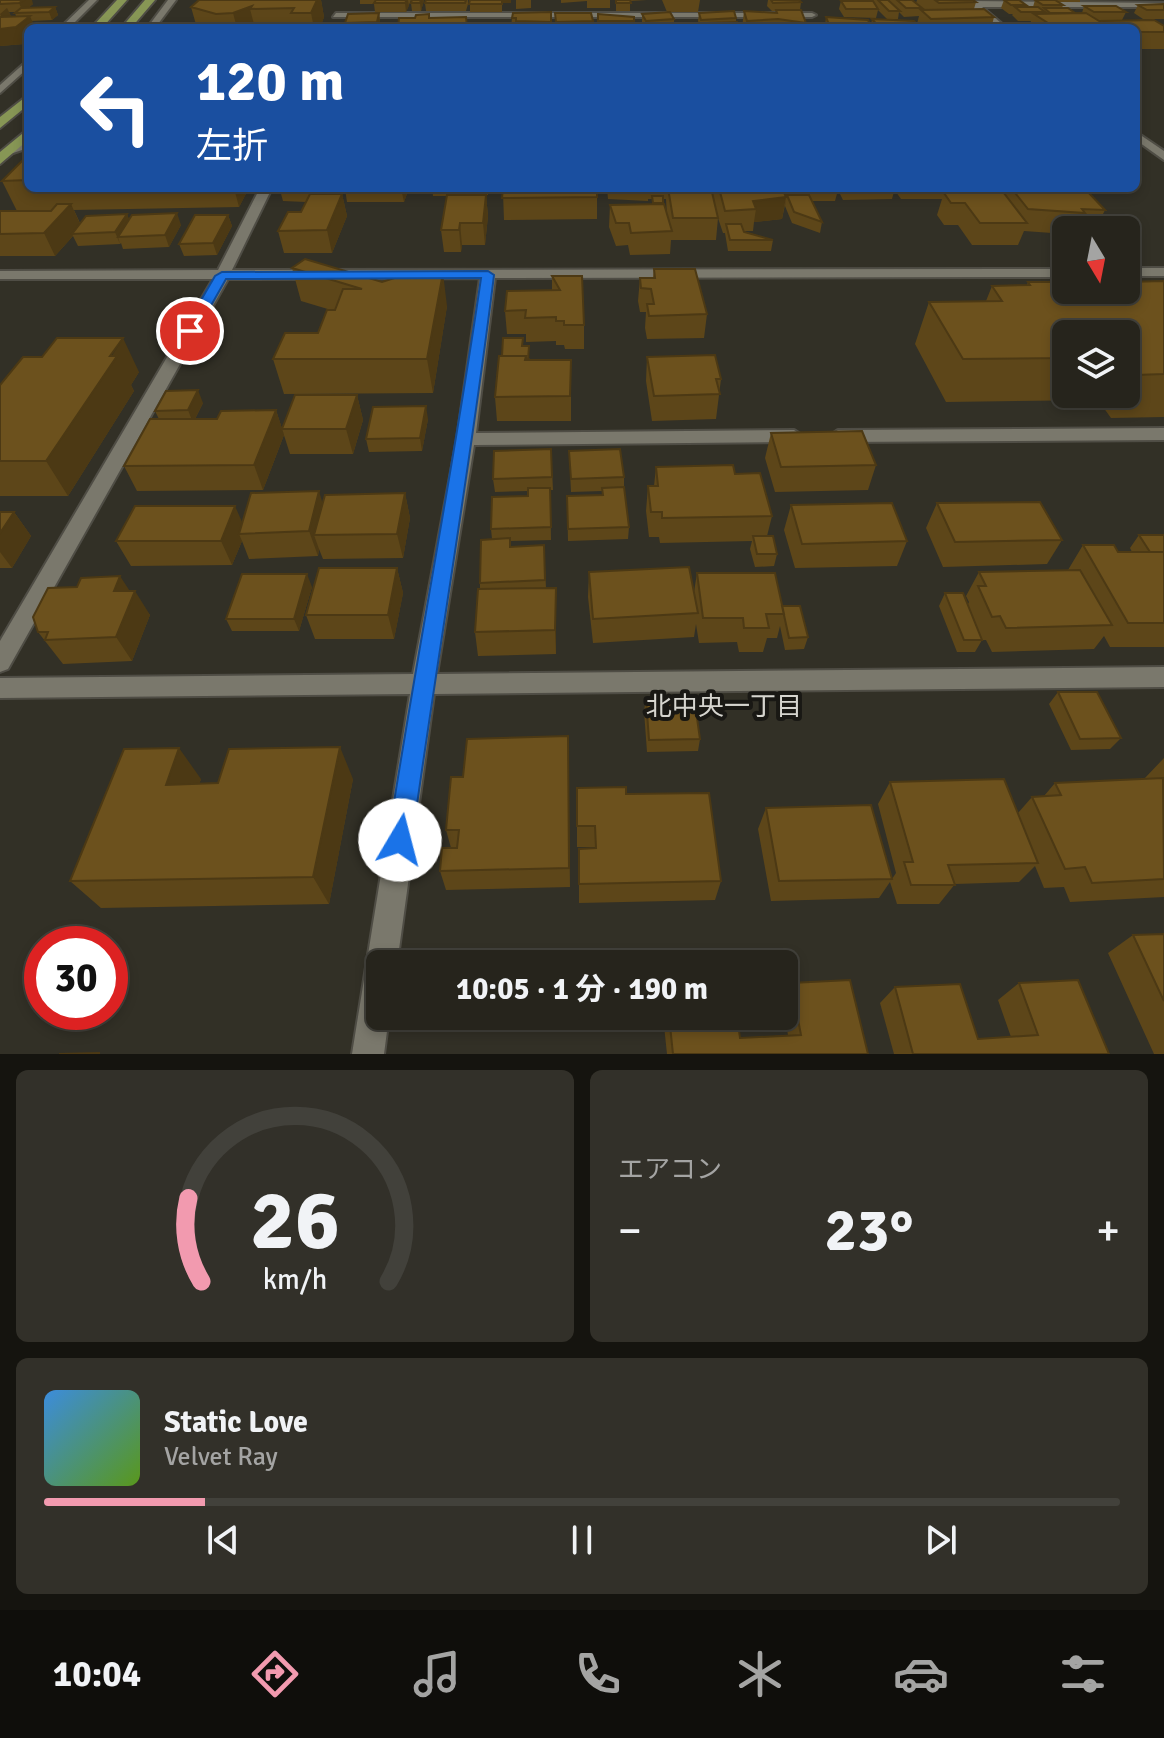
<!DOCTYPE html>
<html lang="ja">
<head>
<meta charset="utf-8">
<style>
  :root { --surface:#26241c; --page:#323029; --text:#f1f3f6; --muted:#a4a4a3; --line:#42413b; --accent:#f29aaf }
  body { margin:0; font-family:Signika,"Noto Sans JP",sans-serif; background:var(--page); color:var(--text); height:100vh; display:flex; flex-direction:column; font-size:30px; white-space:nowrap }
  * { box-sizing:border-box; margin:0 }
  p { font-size:26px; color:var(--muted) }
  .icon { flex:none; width:44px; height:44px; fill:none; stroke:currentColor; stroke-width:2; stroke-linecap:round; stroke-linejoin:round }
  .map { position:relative; height:1054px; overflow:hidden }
  .sheet { display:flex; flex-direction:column; gap:16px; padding:16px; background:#15140f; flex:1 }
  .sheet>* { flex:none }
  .banner { position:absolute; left:24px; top:24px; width:1116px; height:168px; border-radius:12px; box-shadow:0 4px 12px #0003,0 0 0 2px var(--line); background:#1a4fa0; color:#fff; overflow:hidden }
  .needle { width:52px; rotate:170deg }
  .buttons { position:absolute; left:1052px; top:216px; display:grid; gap:16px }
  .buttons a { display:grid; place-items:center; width:88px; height:88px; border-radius:12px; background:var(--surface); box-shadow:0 4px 12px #0003,0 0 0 2px var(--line); font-size:40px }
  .speed { position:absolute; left:24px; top:926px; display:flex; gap:16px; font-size:40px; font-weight:700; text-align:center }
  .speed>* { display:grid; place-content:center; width:104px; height:104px; border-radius:50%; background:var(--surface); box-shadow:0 4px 12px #0003,0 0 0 2px var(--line); line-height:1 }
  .speed .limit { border:12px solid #d22; background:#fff; color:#111 }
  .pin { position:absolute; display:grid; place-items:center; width:68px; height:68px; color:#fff; margin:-34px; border:4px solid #fff; border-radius:50%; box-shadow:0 2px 8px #0007 }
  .me { position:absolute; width:88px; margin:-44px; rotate:8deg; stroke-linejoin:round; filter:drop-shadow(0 0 6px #0008) }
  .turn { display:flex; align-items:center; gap:28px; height:168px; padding:0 40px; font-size:36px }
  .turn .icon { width:104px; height:104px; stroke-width:2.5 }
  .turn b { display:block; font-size:56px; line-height:68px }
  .big { font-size:60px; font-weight:700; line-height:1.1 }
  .sheet .tile { flex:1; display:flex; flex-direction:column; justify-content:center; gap:12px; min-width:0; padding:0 28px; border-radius:12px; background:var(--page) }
  .sheet .dial { align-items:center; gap:0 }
  .dial svg { height:208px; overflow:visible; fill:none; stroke:var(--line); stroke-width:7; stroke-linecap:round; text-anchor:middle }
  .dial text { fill:var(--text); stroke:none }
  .song { display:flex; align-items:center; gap:24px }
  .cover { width:96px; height:96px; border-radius:12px; background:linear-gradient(135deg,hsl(210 70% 55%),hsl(90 70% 35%)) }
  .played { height:8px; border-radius:4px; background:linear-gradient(90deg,var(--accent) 15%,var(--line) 15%) }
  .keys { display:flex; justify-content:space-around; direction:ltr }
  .heat { display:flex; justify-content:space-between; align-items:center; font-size:44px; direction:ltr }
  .sheet .tiles { flex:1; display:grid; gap:16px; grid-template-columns:1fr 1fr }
  .tile:last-child { grid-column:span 2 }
  .trip { position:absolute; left:366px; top:950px; width:432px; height:80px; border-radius:12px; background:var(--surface); box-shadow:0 4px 12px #0003,0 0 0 2px var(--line); font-weight:700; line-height:80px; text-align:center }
  .menu { display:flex; height:128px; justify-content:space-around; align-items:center; background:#0f0e0b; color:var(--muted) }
  .menu .icon { width:56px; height:56px }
  .menu .on { color:var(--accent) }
  .menu b { font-size:36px; color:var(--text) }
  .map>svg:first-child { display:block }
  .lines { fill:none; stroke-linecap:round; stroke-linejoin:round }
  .minor-casing { stroke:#4f4d45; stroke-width:4 }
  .highway-casing { stroke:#4f4d45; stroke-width:4 }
  .minor { fill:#7a786c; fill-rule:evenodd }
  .highway { fill:#879655; fill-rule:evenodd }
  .wall { fill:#5d4619; fill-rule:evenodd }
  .shaded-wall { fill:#4c3914 }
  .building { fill:#6c511d; stroke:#4c3914; stroke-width:2 }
  .route { fill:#1a73e8; stroke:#114b97; stroke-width:2 }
  .labels { text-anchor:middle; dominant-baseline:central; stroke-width:8; stroke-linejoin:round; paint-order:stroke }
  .near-neighbourhood-label { font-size:26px; fill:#d6d5cf; stroke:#191814 }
</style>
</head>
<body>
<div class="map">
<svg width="1164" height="1054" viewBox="0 0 1164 1054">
  <rect width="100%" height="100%" fill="#323026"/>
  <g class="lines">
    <g class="minor-casing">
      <path id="minor" d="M89,0H97L69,28H60Z
        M168,0H176L155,28H147Z
        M972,1L1164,3V7H982L1007,28H998L969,5Z
        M336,13H812L816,15L812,17H333Z
        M28,60V68L0,93V85Z
        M1136,132L1164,151V160L1136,140Z
        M28,141V148L10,154L4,151Z
        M260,188H272L232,270L1066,269V277L495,278L476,433L794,430L803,436L794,442L474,445L437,674L1164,667V687L434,694L397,964H380V1016H389L384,1054H352L410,694L0,698V678L413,674L457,439L480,278L228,279L8,669L0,672V641L213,279H0V271L218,270Z
        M1126,268H1164V276H1126Z
        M1164,428V440L838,442L829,436L838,430Z"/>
    </g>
    <g class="highway-casing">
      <path id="highway" d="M117,0H127L102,28H91Z
        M145,0H155L131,28H121Z
        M28,95V105L0,128V117Z
        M28,129V140L0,164V152Z"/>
    </g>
    <use href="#minor" class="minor"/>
    <use href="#highway" class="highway"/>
  </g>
  <path class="wall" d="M0,0L33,4L28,8L55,7L58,15L52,20L32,21L35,28H28V41L24,44L0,46ZM9,12H17L15,13L16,16L11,17Z
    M321,0L324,17L320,28H197L191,7Z
    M360,0H411L406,12H375L374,4H360Z
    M412,0H424L421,11H412L411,3Z
    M468,0V4L466,11H426L425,3Z
    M470,0H511V3H502V12H470Z
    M516,0H531V8L516,9Z
    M561,0H610V8H587V1L561,3Z
    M615,0H647L630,1V11H616V1Z
    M662,0H700L698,12H667Z
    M757,0H799L801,2L800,10L806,23L805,28H742L744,11L775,13L776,11H772L767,6L768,0Z
    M870,0H912L916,3L917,0H973L976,2L974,9L994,17L992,25L1006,28H825V26L826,17L871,26L872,19L917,24L919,16L904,17L899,12L898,19H887L878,10L876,18L844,17L839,9L841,1Z
    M1004,0L1026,5L1025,7H1033L1035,0H1080V2H1058L1063,5L1062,8L1075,13H1082L1084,6L1126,12L1122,20L1164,26V49H1136V28H1029L1031,21H1018L1012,15L1013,14H1009L1001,8Z
    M1164,4V19H1143L1134,13L1138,5Z
    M551,12V28H511L512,18Z
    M379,13L380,22L379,28H340L346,26L345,23Z
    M555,13L593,21V28H556Z
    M699,13L736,18V22L738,28H700L698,21Z
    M598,14L634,21V28H594L598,26Z
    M642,14L674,19V28H639L643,25L642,22Z
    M28,155V188H249L239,207L74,210L80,223L127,214L129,220L181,225L169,247L123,249L121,243L120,244L78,246L73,236L55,256H0V211H17L2,181Z
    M281,188H409L404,202H347L345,189L342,194L347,216L332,253H284L278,231L301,212L306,202L283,201L280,190Z
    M432,188H488V195H486L488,216L485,245H462L461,252H444L441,230L447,196H433Z
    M500,188H601V193H597V219L504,220L503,193H501Z
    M607,188H895L892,199L843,200L838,190L835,201H812L822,222L820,233L792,223L785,206L786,200L782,219L754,222L753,231H743L773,240L771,251H728L725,233H723L718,218L716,240H671L670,254L630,255L628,245L616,246L609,227L610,205L652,204V199H648V201L608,199ZM663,199H666L667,216L663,204Z
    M897,188H1070L1069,191L1105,210L1097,226L1110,230H1066V234L1024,231L1018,245H972L958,225H944L937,215L942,199H901L896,192Z
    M228,215L232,226L217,255L184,256L179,244Z
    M292,268L382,282L447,306L433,393L284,394L273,359L318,333L331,310L301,301Z
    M654,269L707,314L704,338L647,339L645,328L646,312H640L638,301L640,278H653Z
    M552,276L584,325V349H565L564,345H556V341L526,342V334H507L505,311L552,290Z
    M1164,281V417L1111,418L1098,400L946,402L915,344L929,302L986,301L992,286L1027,285L1028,282L1065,285ZM1066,334H1126V394H1066Z
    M524,346L530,360H571V421H497L495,397L502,356Z
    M647,357L721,379L716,419L652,421L646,381Z
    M139,372L131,385L134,391L68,496H0V385Z
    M357,395L363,420L353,454H290L282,429Z
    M203,403L195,419H217L276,410L284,435L263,490L137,491L124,466L159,419L155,411Z
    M428,419L422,451L369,452L366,439Z
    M771,433L876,465L868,490L775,492L765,458Z
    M551,449L553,490H550L551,540L510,541L511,547L544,545L546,588L556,612V654L478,656L475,632L480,589V583L492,539L491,529L528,496V491L495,492L493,479Z
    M569,451L624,477V487L629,527L628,539L568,541L567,496L602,495V491L571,492Z
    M656,467L735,474L772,516L767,536L777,554L774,566L755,567L750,549L752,541L660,543L659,537H649L646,511L648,486H654Z
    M405,493L410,518L403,558L323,559L319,549L318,556L249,559L242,541L232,565L131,566L116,541L242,522L323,504Z
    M937,503L1062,540L1047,564L943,567L926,528Z
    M791,505L907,541L897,566L795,568L784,530Z
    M0,512H14L31,536L12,568H0Z
    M1139,535H1164V647H1110L1104,636L1094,649L992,652L986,640H982L975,652H957L939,606L945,593L968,604L969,602L966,596L979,572L1068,570L1083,545L1118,552H1132L1130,548Z
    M397,568L403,593L394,639H315L306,615Z
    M589,572L694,592L697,573L782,606L808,637L804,649L785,650L780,626L777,638H767L763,652H739L737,642L699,643L696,624L694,637L593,643L588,597Z
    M312,587L299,631H232L226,619Z
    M130,591L150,615L132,661L63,664L38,632Z
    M1058,692L1121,738L1110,749L1071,750L1049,704Z
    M646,699L700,739L698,751L647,752L644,711Z
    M568,736L570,887L446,890L440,871L451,848L446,830L463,777Z
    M1164,758V897L1070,902L1064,887L1044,888L1035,866L1019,882L955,884L939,904H897L890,882L896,873L878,804L890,782L1018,813L1032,797L1044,796L1055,783L1144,779Z
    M201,779L199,784L353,779L329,904L101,908L70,881Z
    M577,788L626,794L721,881L715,900L579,903V849L595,848V847H577Z
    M766,808L892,879L879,898L771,901L758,829Z
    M1164,934V1054H1154L1108,953L1133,935Z
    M791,983L868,1054H667L663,1016H737L740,1038L788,1035L784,1012V995Z
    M1019,983L1109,1054H894L880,1003L895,987L978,1039L1011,1037L998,1000Z"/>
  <path class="shaded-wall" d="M24,0H32L33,4L23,12L19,3Z
    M317,0H321L324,17L320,28H314L311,13Z
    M407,0H408L409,6L406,12L405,3Z
    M421,0H424L421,11L420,3Z
    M493,0H511V3H502V12V3Z
    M252,6L250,9L255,28H237L233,13Z
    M55,7L58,15L52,20L49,12Z
    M7,8L11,16L4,22L0,14Z
    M379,13L380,22L379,28H378L377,22Z
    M30,16L35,28H28V41L24,44L0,46V29Z
    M234,188H249L239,207Z
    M338,188L345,189L339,202L336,191Z
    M401,188H409L404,202Z
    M342,194L347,216L332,253L327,230Z
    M486,195L488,216L485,245L483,223Z
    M786,197L782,219L754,222L756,209L753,201Z
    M71,204L81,226L72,234L73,236L55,256L44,233Z
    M177,213L181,225L169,247L165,235Z
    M127,214L132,226L118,237L120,244L115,232Z
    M228,215L232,226L217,255L213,243Z
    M460,223L462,245L461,252L459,230Z
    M443,273L447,306L433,393L427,359Z
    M123,338L139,372L131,385L134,391L68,496L46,461Z
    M198,390L203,403L193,423L188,410Z
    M357,395L363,420L353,454L346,429Z
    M426,406L428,419L422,451L420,438Z
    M276,410L284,435L263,490L254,465Z
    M319,491L326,515L314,535L319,549L318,556L309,531Z
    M405,493L410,518L403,558L397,534Z
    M235,506L246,531L239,534L242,541L232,565L221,541Z
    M14,512L31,536L12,568L0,552V533Z
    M397,568L403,593L394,639L388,615Z
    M307,574L312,587L299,631L294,619Z
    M120,576L133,596L135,591L150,615L132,661L116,637L114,591Z
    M556,588V654L555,630Z
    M340,747L353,779L329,904L313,877Z
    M179,748L201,779L189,815L166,785Z"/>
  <path class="building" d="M0,0H24L19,3L0,4Z
    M199,0H317L311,13H291L294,8L250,9L252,6L233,13L216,14L191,7Z
    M376,0H407L405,3H374Z
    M412,0H421L420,3H411Z
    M426,0H466L465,3H425Z
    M470,0H502V4H469Z
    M616,0H630L631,3H616Z
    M771,0H799L801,2L773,3Z
    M878,0H888L900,11H889Z
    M897,0H912L922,8H906Z
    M935,0H973L976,2L939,3Z
    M1004,0H1019L1026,5H1011Z
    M1035,0H1055L1063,5H1043Z
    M841,1H873L878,9H846Z
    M1164,4V10H1147L1138,5Z
    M1084,6H1116L1126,12H1094Z
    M55,7L49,12L15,13L21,8Z
    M1015,7H1038L1045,12H1021Z
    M1044,8H1068L1075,13H1050Z
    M984,9L994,17L931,19L921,10Z
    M776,10H801L806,23L778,19L747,21L744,11L777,13Z
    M734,11L736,18L701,20L699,13Z
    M551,12V22L516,21V18H512L513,13Z
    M670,12L674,19L646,21L642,14Z
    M379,13L377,22L345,23L348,14Z
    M555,13H591L593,21L556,22Z
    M1086,13L1104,24L1062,25L1048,23L1034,14Z
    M429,14V18L466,17L467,27L398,28L399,18H415L416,15Z
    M598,14L634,17V21H598Z
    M30,16L16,27L0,29V17Z
    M826,17L868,20L872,28L830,27Z
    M872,19L914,21L920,27H879Z
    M1154,20L1164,26V32H1136V28H1116L1103,21Z
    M737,22L738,28H708V23Z
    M382,24H390L389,28H381Z
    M512,24H541L540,28H511Z
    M935,24H953L955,27H961L958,25H977L986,28L983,25H1003L1006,28H938Z
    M559,25H591V28H559Z
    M639,25H665V28H639Z
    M341,26H361V28H340Z
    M594,26H632V28H594Z
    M28,155V180L2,181Z
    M281,188H338L336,191L280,190Z
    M503,188H597V197L502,198Z
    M668,188H711L718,218H673Z
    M711,188H718V192H712Z
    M719,188H782L786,197L753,201L756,209L725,211Z
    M845,188H895L845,189Z
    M953,188H1000L1027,223H980L965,203H951L944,193H957Z
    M1012,189L1088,192L1105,210L1082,209L1085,213L1028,209Z
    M310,194H342L327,230L278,231L288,212H301Z
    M447,195H486L483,223H460L459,230H441Z
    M787,195H809L822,222L794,212Z
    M652,196H663V203H653Z
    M57,204H71L44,233L0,234V211H51Z
    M664,204L672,231L631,233L629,223H616L610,205Z
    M177,213L165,235L118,237L132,215Z
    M127,214L115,232L72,234L86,216Z
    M195,215H228L213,243L179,244Z
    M726,224H741L744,232L773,240H730Z
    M1071,226H1107L1110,230H1075Z
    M305,259L382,282L404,275L443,273L427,359H273L285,333H318L327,310H335L343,289H362L292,268Z
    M654,269H695L707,314L649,316L647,304H654L651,289L641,288L640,278H655Z
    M552,276H582L584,325H564V321H556V317L525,318L526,310L505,311L507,291L560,290Z
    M1164,281V374L1136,375L1126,362V334H1066V358L963,359L929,302L1002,301L992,286L1030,285L1028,282H1062L1066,285V290H1126V282Z
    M57,338H123L110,356H117L46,461H0V385L23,357H42Z
    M503,338H523L522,346H529L528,360H526V356H502Z
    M715,355L721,379H716L720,394L654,396L647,357Z
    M499,356H526L525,360H571L570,396L495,397Z
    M198,390L188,410L155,411L166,391Z
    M295,395H357L346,429H282Z
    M426,406L420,438L366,439L373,407Z
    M276,410L254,465L124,466L150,419H217L221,411Z
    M862,431L876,465L781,467L771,433Z
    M551,449L552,477L493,479L494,451Z
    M620,449L624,477L571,479L569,451Z
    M733,465L735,474L760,473L772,516L662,518V512H651L648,486H658L656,467Z
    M624,487L629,527L568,529L567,496L603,495L602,488Z
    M528,488H550L551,527L491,529L492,497L528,496Z
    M319,491L309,531L239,534L251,493Z
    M405,493L397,534L314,535L325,495Z
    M1040,502L1062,540L955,542L937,503Z
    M892,503L907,541L802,544L791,505Z
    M135,506H235L221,541H116Z
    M0,512H14L0,533Z
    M1139,535H1164V552H1150Z
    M753,536H773L777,554H757Z
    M510,538V547L544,545L545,580L480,583L481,540Z
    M1083,545H1114L1118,552H1164V623H1128Z
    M689,567L698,613L593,619L589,572Z
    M319,568H397L388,615H306Z
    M1080,570L1112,625L1006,628L1000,616L992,617L978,586H986L979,572Z
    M697,573H775L784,614H766L769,628H744L743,618H703Z
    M242,574H307L294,619H226Z
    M120,576L114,591H135L116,637L45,640L48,632H38L33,617L48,588L77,587L81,578Z
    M556,588L555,630L475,632L478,589Z
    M945,593H963L982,640H964Z
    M782,606H800L808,637L789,638Z
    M1058,692H1097L1121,738L1080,739Z
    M694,697L700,739L649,740L646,699Z
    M568,736L569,868L440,871L442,848H457L459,830H446L451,777H463L467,739Z
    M340,747L313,877L70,881L124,749L179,748L166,785L218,783L229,749Z
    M1163,778L1164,879L1092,883L1085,867L1065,869L1032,797L1061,795L1055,783Z
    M1004,779L1038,863L948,865L955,885H911L904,862H913L890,782Z
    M626,787V794L709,793L721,881L579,884V849L596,848L595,826H577V788Z
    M871,805L892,879L779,881L766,808Z
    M1164,934V1001L1133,935Z
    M850,980L868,1054H673L669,1016H737L740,1038L801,1035L791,983Z
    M1078,980L1109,1054H913L895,987L960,984L978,1039L1038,1035L1019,983Z
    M99,1053V1054H59Z"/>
  <path class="route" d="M488,271L494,275C471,464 438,651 412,840L409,848L400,852L391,848L388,840C417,652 454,466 481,278L226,279L195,334L183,331L215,276L222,272Z"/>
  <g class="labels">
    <g class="near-neighbourhood-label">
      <text x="724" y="707">北中央一丁目</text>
    </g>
  </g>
</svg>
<div class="buttons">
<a><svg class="needle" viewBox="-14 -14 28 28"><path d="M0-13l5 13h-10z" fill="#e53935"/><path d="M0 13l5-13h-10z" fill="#a4a4a3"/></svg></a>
<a><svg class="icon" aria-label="layers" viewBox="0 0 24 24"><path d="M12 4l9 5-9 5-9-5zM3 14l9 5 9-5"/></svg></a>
</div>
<div class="speed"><div class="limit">30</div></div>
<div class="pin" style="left:190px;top:331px;background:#d93025"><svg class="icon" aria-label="arrive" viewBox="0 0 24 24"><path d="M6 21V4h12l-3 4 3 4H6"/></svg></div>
<svg class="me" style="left:400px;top:840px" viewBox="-20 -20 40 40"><circle r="19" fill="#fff"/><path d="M0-13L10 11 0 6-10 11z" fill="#1a73e8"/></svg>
<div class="trip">10:05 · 1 分 · 190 m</div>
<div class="banner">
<div class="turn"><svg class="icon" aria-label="left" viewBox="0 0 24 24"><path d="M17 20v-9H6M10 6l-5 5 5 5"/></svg><div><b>120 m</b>左折</div></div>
</div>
</div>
<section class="sheet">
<div class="tiles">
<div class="tile dial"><svg viewBox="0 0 100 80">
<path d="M14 69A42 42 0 1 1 86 69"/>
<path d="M14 69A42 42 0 0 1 9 37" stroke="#f29aaf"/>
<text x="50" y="56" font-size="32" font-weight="700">26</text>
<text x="50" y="72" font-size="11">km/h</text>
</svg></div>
<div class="tile"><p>エアコン</p>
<div class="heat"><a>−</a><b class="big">23°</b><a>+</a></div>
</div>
<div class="tile">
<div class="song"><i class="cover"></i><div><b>Static Love</b><p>Velvet Ray</p></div></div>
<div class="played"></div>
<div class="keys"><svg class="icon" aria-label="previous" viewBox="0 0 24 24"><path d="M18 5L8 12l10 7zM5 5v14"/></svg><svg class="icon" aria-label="pause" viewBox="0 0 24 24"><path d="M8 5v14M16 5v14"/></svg><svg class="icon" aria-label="next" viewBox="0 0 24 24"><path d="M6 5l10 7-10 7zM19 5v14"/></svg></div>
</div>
</div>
</section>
<nav class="menu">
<b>10:04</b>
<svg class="icon on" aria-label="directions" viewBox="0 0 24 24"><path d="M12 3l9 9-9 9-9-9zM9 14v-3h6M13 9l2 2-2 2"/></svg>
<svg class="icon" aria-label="music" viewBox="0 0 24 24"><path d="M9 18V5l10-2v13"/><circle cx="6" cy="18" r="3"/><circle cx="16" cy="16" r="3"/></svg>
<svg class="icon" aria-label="phone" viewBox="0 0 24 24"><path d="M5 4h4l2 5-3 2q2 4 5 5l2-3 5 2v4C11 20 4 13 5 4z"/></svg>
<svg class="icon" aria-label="climate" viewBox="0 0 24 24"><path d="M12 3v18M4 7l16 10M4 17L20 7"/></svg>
<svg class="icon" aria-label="car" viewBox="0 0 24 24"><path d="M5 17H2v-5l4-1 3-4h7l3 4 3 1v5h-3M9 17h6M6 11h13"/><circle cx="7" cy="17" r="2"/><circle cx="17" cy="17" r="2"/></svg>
<svg class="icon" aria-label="filters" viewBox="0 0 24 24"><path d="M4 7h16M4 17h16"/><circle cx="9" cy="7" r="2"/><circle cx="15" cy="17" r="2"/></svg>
</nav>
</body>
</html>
